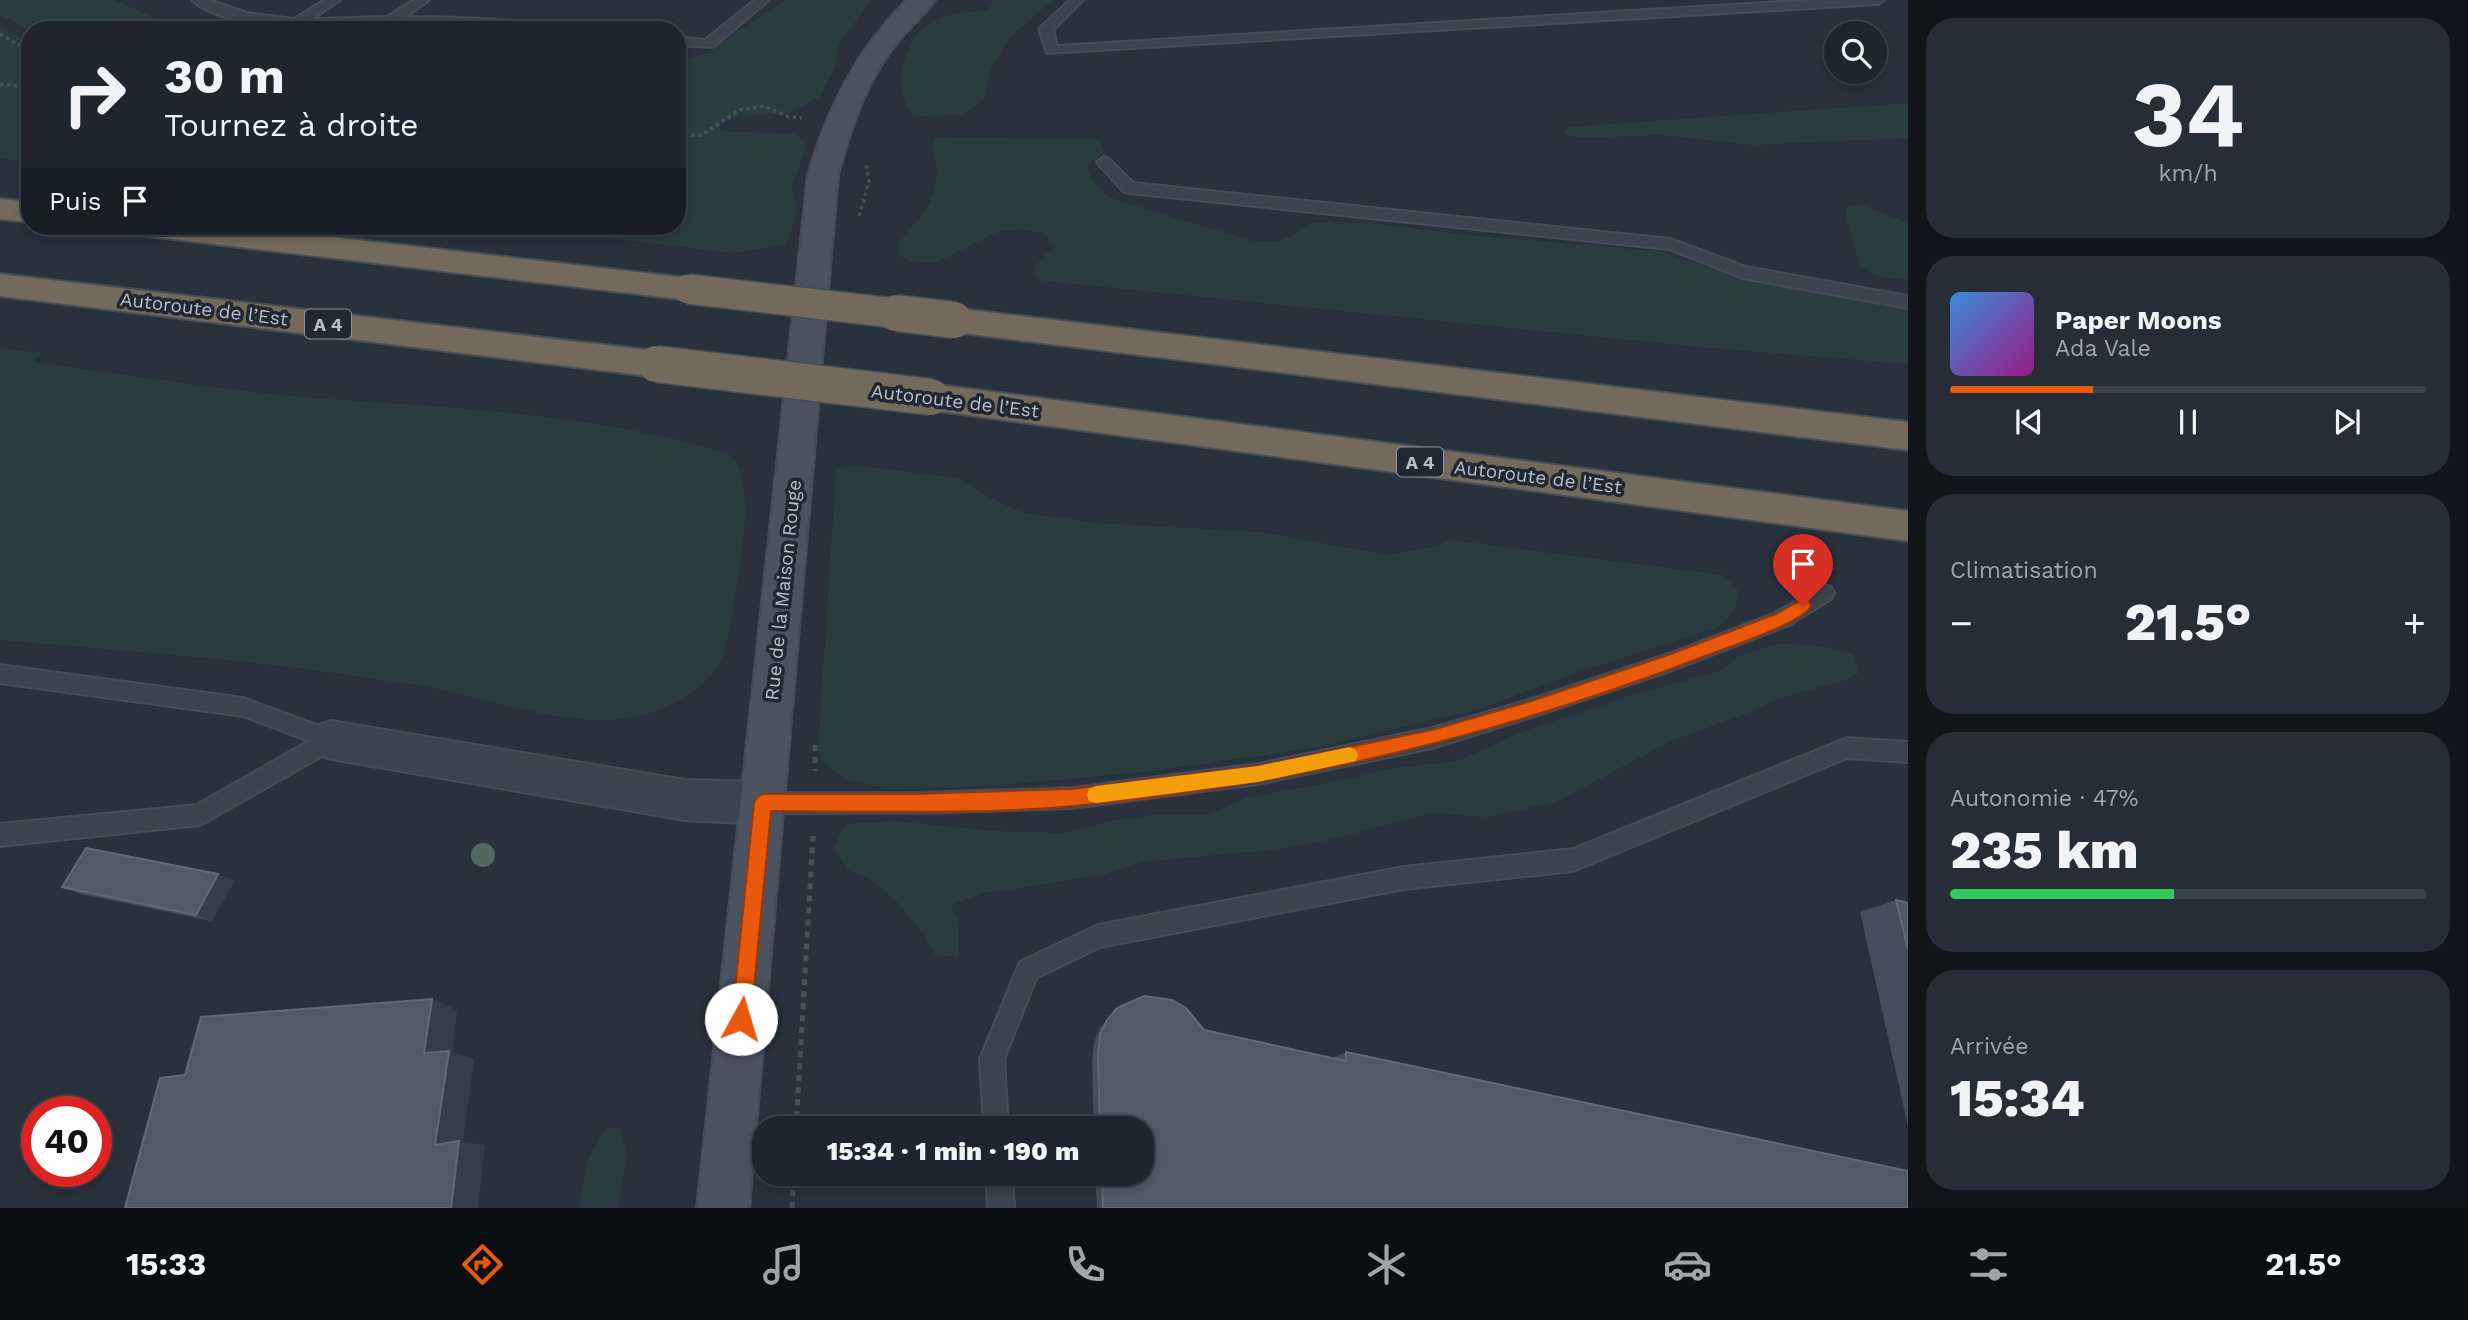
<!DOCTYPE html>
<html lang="fr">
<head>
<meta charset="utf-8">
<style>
  :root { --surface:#1f252e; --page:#272d36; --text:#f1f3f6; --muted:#a1a5aa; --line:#3c424a; --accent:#ea580c }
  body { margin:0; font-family:"Work Sans",sans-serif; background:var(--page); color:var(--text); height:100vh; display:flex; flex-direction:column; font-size:26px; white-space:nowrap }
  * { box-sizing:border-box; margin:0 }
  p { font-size:23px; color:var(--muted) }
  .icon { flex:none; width:38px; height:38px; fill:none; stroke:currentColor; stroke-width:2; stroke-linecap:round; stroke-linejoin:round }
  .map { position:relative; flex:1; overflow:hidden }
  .panel { display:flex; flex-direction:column; gap:18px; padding:18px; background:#111419; width:560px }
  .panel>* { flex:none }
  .hud { position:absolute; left:21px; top:21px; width:665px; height:214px; border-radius:28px; box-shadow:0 4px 10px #0003,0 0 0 2px var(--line); background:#1f252e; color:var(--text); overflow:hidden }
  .controls { position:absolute; left:1824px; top:21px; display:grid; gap:14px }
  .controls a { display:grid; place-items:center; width:63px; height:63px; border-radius:50%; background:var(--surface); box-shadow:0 4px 10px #0003,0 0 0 2px var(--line); font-size:35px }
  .speed { position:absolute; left:21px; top:1096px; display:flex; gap:14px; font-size:35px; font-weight:700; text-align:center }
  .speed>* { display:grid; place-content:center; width:91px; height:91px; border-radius:50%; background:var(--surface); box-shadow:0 4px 10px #0003,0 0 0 2px var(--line); line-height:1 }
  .speed .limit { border:10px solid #d22; background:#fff; color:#111 }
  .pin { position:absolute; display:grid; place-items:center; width:60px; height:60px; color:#fff; margin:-72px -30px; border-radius:50% 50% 50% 0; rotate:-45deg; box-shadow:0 0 7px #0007 }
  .pin .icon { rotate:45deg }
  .me { position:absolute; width:77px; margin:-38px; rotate:6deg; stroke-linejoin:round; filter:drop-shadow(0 0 5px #0008) }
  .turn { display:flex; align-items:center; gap:24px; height:147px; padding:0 28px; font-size:32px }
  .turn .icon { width:91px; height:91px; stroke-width:2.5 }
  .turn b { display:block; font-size:49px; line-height:60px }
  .then { display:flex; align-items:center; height:66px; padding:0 28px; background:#0003; gap:14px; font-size:26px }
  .big { font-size:52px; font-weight:800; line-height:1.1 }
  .panel .card { flex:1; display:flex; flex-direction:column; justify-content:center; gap:10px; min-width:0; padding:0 24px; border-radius:28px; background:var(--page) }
  .panel .dial { align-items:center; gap:0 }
  .dial b { font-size:91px; line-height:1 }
  .song { display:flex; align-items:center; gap:21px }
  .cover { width:84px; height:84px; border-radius:10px; background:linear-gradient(135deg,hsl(210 70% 55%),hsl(310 70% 35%)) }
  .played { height:7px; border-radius:4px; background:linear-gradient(90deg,var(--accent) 30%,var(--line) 30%) }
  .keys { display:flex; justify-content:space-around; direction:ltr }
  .heat { display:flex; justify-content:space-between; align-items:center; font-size:38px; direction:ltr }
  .charge { height:10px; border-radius:5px; background:linear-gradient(90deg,#34c759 47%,var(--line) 0) }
  .trip { position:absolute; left:752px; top:1116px; width:402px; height:70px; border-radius:28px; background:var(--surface); box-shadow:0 4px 10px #0003,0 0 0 2px var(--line); font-weight:800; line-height:70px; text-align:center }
  .dock { display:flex; height:112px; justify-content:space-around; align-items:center; background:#0c0f12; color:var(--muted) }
  .dock .icon { width:49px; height:49px }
  .dock .current { color:var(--accent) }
  .dock b { font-size:32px; color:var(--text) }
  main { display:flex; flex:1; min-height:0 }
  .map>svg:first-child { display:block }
  .green { fill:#2b3c3e }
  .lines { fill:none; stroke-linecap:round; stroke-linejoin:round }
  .lane-casing { stroke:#464c57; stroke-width:4 }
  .street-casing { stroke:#464c57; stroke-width:4 }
  .secondary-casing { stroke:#464c57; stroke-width:4 }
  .highway-casing { stroke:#474e58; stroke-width:4 }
  .path-far1 { stroke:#445456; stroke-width:3.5; stroke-dasharray:3.5 3.5; stroke-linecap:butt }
  .path { stroke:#445456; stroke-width:5; stroke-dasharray:6 6; stroke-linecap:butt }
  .lane { fill:#3c434e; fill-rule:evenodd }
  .street { fill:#3c434e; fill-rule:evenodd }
  .secondary { fill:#4b5260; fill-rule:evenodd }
  .highway { fill:#736a5b; fill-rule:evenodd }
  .highway-bridge-far1-casing { stroke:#474e58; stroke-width:32; stroke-linecap:butt }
  .highway-bridge-casing { stroke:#474e58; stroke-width:39; stroke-linecap:butt }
  .highway-bridge-far1 { stroke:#736a5b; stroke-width:29 }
  .highway-bridge { stroke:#736a5b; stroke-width:36 }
  .tree { fill:#526960 }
  .wall { fill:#444d5b }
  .shaded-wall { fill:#343d4a }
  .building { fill:#505a67; stroke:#616976; stroke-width:2 }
  .route { fill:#ea580c; stroke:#983908; stroke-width:2 }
  .slow { fill:#f59e0b }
  .labels { text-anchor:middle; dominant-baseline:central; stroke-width:7; stroke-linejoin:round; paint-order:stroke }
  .shield { fill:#212833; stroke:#8b919b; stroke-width:2 }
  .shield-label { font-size:18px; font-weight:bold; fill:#b9bec8 }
  .street-label { font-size:19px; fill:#b9bec8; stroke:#212833 }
</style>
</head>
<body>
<main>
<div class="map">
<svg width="1908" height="1208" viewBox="0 0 1908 1208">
  <rect width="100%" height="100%" fill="#29313d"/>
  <path class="green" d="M0,0H114L153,17L168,30H30L0,15Z
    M784,0H871L839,44L835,67L820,97L787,114L737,116L720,125L721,131L794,134L805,141L806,148L791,188L797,209L795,219L786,244L733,253L507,226H677V62L709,52Z
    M994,0H1053L1010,37L991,67L984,98L976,106L960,115L915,116C890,92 903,41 930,23C944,12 972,13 989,9Z
    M0,27L30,43V162L0,158Z
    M1908,103V138L1753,145L1660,135L1581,138L1564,134L1567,127Z
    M935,137L1099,139L1104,151L1087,165C1092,185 1102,193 1119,201L1253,241H1278L1291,236L1308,224L1319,222L1371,223L1478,236L1658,251L1749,281L1908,310V364L1700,347L1044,281L1035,277L1034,266C1042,261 1045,253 1056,246L1043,233L1022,230L999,231L935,263L913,262L899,256V242C929,207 945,192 932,144Z
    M1862,205L1908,223V279C1886,280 1875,278 1859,263C1856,244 1844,225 1847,206Z
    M0,348L42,353L34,362C124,374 214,389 303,397C446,408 591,412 729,454C753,473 744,539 740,566C735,593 731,646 716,669C703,688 677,703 656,711C590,737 494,699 427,687C394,681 361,677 327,672C219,657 109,650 0,640Z
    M854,465L959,478L996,501L1024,513L1096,523L1260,532L1387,555L1436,546L1451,540L1723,575L1738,590C1738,610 1731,616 1716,628L1575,673L1479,709L1314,748L1153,771L1003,785L889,789L849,781L829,768L818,752L836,470Z
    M1777,644C1803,645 1830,644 1854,655L1859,673L1843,681L1779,698L1750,712L1671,741L1556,802L1487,817L1430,813L1329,840L1270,850L1143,862L1104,875L984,893L951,905L959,924V957L935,955L923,933L897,902L872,880L848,870L834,847L845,824L893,821L993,831L1065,833L1111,821L1152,815H1207L1246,798L1354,778L1386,769L1458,761L1519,733L1635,694L1721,671L1739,656Z
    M606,1128H620L627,1153L618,1208H579L587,1160Z"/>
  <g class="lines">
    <g class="lane-casing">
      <path id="lane" d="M192,0H209L247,13L294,19L325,0H340L312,19H316L387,17L414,0H429L405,17C430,17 542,18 556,30C508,30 460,25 412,25C359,24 231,37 192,0Z
        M755,0H769L713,47L677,45V37L705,40Z
        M1070,0H1083L1053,30L1057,46L1814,0H1884L1878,4L1047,53L1039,29Z
        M1104,157L1109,159L1133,183L1671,239L1746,267L1908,296V308L1743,278L1669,249L1129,193L1124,192L1099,165L1097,162Z
        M1824,585L1831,587L1834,593L1831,599L1789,625L1673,670L1532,717L1432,748L1258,784L1072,808L915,813H763L755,810L752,803L755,796L763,793H915L1072,788L1258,764L1432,728L1532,699L1671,653L1775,613Z
        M0,665L243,698L338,733L341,740L338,747L200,825L0,846V824L197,805L309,741L243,716L0,683Z
        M1847,738L1908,742V762L1847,758L1573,871L1404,889L1100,947L1036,978L1004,1059L1008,1129H984L980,1059L1020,962L1098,925L1404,867L1573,849Z
        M986,1174H1012L1014,1208H988Z"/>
    </g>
    <g class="street-casing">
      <path id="street" d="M331,721L685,780L763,782L778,788L784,803L778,818L763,824L685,820L331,759L316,754L310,740L316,726Z"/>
    </g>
    <g class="secondary-casing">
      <path id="secondary" d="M907,0H935C924,16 907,29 895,45C865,84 850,129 838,175L749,1208H697L808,175C827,108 857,49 907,0Z"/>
    </g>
    <g class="highway-casing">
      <path id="highway" d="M0,199L30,202V222L0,219Z
        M132,226H236L688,278L699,281L704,289L699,297L688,300L147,236L136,233Z
        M0,274L656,351L668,355L673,364L668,373L656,377L0,296Z
        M954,308L1908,422V450L954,332L943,328L938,320L943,312Z
        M931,384L1908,511V541L931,410L919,406L914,397L919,388Z"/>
    </g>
    <path class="path-far1" d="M0,34L30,51
      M0,84L30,88
      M677,136L702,135L739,110L764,106L789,117L802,118
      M859,216L869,182L866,164"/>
    <path class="path" d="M815,745V771
      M796,1129L813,836
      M792,1208L794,1174"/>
    <use href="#lane" class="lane"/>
    <use href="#street" class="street"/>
    <use href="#secondary" class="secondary"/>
    <use href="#highway" class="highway"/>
    <g class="highway-bridge-far1-casing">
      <path id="highway-bridge-far1" d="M688,289L911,315"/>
    </g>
    <g class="highway-bridge-casing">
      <path id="highway-bridge" d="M896,313L954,320
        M656,364L931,397"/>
    </g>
    <use href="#highway-bridge-far1" class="highway-bridge-far1"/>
    <use href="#highway-bridge" class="highway-bridge"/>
  </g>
  <circle class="tree" cx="483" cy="855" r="12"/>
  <path class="wall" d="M218,874L234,881L212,921L81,894L62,887Z
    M1896,900L1908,903V1126L1860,912Z
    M1117,1008L1204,1030L1332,1058L1346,1052L1908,1208H1097L1095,1174H1143V1129H1094L1092,1063L1094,1042L1100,1028Z"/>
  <path class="shaded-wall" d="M218,874L234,881L212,921L196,915Z
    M432,999L457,1010L452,1052L474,1059L463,1142L485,1145L478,1208H451L435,1145L424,1053Z"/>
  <path class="building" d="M86,848L218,874L196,915L62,887Z
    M1896,900L1908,903V950Z
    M1144,996L1172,1000L1186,1008L1204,1030L1346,1061V1052L1908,1171V1208H1103L1102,1174H1143V1129H1100L1098,1057L1100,1035L1107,1020L1117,1008Z
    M432,999L424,1053L449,1051L435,1145L459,1141L451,1208H125L160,1078L185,1075L201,1017Z"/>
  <path class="route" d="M1803,599L1809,601L1811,606C1803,623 1726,648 1705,656C1501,735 1291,786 1073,806C973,815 871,811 771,811L751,1019L748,1026L741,1029L735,1026L732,1019L754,803L757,797L763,794H915L1072,789L1258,766L1432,730L1532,701L1671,654L1776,614Z"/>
  <path class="slow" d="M1350,747L1356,750L1358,755L1356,761L1258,782L1096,803L1089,801L1087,795L1089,789L1096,786L1258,766Z"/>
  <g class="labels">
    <g class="shield">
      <rect x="305" y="309.5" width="46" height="29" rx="5"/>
      <rect x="1397" y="447.5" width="46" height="29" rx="5"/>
    </g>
    <g class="shield-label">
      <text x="328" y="324">A 4</text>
      <text x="1420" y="462">A 4</text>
    </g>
    <g class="street-label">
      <text transform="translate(204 309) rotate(7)">Autoroute de l’Est</text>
      <text transform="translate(955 401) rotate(7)">Autoroute de l’Est</text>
      <text transform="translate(1538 477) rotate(7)">Autoroute de l’Est</text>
      <text transform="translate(783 590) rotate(-84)">Rue de la Maison Rouge</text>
    </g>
  </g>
</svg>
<div class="controls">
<a><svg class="icon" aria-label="search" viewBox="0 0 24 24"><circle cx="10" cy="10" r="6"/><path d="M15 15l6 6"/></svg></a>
</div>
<div class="speed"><div class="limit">40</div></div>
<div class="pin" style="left:1803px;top:606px;background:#d93025"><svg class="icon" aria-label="arrive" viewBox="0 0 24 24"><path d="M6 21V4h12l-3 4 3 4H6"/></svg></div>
<svg class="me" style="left:741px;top:1019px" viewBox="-20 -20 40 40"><circle r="19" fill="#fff"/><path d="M0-13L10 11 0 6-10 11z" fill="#ea580c"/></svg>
<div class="trip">15:34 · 1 min · 190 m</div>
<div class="hud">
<div class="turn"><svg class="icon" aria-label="right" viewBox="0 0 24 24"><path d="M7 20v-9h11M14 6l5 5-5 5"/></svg><div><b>30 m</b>Tournez à droite</div></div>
<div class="then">Puis<svg class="icon" aria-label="arrive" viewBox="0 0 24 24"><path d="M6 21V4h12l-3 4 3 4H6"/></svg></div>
</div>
</div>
<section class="panel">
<div class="card dial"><b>34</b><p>km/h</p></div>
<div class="card">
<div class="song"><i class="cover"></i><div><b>Paper Moons</b><p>Ada Vale</p></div></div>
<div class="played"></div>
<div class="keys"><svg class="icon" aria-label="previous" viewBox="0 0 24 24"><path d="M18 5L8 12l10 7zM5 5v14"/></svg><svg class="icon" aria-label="pause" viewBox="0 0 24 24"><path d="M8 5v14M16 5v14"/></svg><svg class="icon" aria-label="next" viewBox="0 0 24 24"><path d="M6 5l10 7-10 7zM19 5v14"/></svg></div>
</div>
<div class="card"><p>Climatisation</p>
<div class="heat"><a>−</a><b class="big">21.5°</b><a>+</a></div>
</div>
<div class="card"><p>Autonomie · 47%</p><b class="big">235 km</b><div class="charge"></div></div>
<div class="card"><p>Arrivée</p><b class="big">15:34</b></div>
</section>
</main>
<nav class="dock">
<b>15:33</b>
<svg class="icon current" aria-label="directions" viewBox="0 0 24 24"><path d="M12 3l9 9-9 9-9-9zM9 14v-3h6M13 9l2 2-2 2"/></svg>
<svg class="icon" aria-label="music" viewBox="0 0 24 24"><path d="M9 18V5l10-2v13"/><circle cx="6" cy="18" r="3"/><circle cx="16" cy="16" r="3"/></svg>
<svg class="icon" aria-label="phone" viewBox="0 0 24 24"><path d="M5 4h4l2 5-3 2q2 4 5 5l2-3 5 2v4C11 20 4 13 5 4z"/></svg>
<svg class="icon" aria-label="climate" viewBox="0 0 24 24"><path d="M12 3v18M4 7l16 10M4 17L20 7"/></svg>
<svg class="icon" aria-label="car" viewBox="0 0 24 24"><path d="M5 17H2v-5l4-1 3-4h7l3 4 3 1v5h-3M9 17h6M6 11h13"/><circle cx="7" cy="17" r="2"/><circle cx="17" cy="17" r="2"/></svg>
<svg class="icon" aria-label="filters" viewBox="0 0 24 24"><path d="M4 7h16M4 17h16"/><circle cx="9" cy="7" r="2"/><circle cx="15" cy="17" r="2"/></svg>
<b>21.5°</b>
</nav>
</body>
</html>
